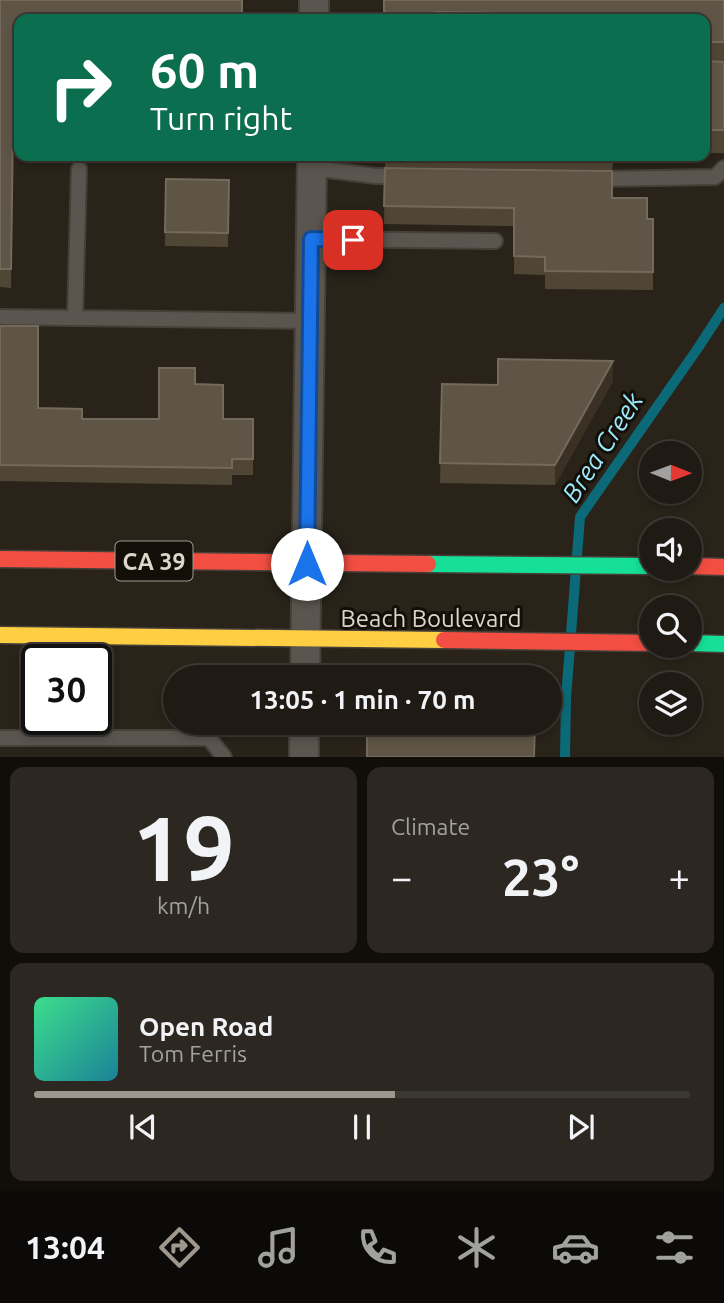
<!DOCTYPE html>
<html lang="en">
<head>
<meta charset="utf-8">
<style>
  :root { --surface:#1f1a13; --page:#2c2721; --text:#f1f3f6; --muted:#a1a1a0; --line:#3c3833; --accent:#9e978d }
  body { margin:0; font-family:Ubuntu,sans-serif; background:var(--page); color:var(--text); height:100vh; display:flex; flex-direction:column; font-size:26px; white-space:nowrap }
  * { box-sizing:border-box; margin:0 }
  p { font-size:23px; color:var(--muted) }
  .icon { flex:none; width:38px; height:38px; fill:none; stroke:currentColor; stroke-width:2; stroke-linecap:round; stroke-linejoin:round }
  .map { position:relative; height:757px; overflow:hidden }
  .panel { display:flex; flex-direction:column; gap:10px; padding:10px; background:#110e0a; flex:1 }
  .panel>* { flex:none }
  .banner { position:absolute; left:14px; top:14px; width:696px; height:147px; border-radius:14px; box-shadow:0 4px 10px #0003,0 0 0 2px var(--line); background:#0b6e4f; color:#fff; overflow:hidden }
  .needle { width:46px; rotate:91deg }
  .tools { position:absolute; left:639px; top:441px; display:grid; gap:14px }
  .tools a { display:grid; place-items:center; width:63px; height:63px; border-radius:50%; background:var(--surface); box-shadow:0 4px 10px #0003,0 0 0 2px var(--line); font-size:35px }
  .speed { position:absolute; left:21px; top:644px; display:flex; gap:14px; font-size:35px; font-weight:700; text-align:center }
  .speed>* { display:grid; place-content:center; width:91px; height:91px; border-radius:50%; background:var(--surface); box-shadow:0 4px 10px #0003,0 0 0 2px var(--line); line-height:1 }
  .speed .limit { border:4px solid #111; border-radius:10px; background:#fff; color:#111 }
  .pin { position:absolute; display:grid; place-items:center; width:60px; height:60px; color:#fff; margin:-30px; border-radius:14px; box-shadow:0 4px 10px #0006 }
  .me { position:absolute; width:77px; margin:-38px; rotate:0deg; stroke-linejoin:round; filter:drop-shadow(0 0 5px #0008) }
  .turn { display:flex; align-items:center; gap:24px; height:147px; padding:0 21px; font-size:32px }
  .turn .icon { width:91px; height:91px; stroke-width:2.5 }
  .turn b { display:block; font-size:49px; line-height:60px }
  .big { font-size:52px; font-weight:700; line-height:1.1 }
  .panel .tile { flex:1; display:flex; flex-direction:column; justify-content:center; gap:10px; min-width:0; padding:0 24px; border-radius:14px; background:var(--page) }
  .panel .dial { align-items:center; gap:0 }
  .dial b { font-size:91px; line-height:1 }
  .song { display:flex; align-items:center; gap:21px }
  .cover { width:84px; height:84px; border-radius:10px; background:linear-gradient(135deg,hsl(150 70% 55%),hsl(190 70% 35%)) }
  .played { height:7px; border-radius:4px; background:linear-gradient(90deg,var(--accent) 55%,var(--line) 55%) }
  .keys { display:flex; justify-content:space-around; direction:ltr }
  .heat { display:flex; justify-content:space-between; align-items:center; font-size:38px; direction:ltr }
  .panel .tiles { flex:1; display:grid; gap:10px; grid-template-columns:1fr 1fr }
  .tile:last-child { grid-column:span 2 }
  .trip { position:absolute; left:163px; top:665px; width:399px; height:70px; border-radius:35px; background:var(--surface); box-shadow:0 4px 10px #0003,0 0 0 2px var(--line); font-weight:700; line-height:70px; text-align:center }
  .tab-bar { display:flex; height:112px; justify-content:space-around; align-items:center; background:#0c0a08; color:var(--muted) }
  .tab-bar .icon { width:49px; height:49px }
  .tab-bar .on { color:var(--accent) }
  .tab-bar b { font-size:32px; color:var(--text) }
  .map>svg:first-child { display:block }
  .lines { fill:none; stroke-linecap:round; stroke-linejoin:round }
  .stream { stroke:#0c6978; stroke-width:10 }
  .lane-casing { stroke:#464039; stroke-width:18 }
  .street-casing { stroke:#464039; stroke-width:32 }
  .fast-casing { stroke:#464039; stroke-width:19 }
  .slow-casing { stroke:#464039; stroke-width:19 }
  .jam-casing { stroke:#464039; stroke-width:19 }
  .lane { stroke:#5a554e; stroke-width:14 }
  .street { stroke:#5a554e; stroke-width:28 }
  .fast { stroke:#16e098; stroke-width:16 }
  .slow { stroke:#ffcf43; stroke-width:16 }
  .jam { stroke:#f24e42; stroke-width:16 }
  .wall { fill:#504636 }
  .shaded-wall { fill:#3a3124 }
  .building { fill:#5f5546; stroke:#736a5b; stroke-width:2 }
  .route-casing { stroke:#114b97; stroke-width:18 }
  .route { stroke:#1a73e8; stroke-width:12 }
  .labels { text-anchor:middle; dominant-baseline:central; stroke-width:6; stroke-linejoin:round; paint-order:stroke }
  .shield { fill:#130e07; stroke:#a09a90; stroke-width:2 }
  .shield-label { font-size:23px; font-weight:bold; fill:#ddd6cb }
  .street-label { font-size:24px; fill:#ddd6cb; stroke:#130e07 }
  .water-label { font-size:26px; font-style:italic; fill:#9bebfd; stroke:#130e07 }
</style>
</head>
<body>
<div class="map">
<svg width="724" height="757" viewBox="0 0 724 757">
  <rect width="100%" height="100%" fill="#292319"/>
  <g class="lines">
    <path class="stream" d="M565,757L566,698L580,517L698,348L724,308"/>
    <g class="lane-casing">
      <path id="lane" d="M312,168L376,176H401
        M593,179L715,177L724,168
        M311,239L495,241
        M0,317L310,321
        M75,318L79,169
        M0,738H209L224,757"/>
    </g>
    <g class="street-casing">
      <path id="street" d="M314,19V0
        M305,677L312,156
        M304,757V723"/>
    </g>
    <g class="fast-casing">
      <path id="fast" d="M428,564L651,566
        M690,643L724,644"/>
    </g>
    <g class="slow-casing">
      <path id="slow" d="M0,635L444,640"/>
    </g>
    <g class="jam-casing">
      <path id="jam" d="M0,559L428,564
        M690,566L724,567
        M444,640L651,643"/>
    </g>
    <use href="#lane" class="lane"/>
    <use href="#street" class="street"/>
    <use href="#fast" class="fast"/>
    <use href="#slow" class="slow"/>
    <use href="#jam" class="jam"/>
  </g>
  <path class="wall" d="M0,0L19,19V144H13L11,288L0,287Z
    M384,0H724V153H705V19H384Z
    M383,156H620V162H613L612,170L385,167V160H383Z
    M385,168L612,198L647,219H653V290L545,289V275L514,274V226L384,224Z
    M166,179L229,180L228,247L165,246Z
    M0,326L38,409L82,419H159L195,384L223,419H253V475H232V485L0,481Z
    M613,381L555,485L440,483L442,384L498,385Z"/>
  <path class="shaded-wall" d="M613,361V381L555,485V465Z"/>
  <path class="building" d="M0,0H242V19H19V126H13L11,269H0Z
    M384,0H724V42H705V19H568V14L436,12V19H386V12H384Z
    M705,61L724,62V130H705Z
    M385,168L612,171V198H647V219H653V272L545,271V257L514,256V208L384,206Z
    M166,179L229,180L228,233L165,232Z
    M0,326H38V408L82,409V419H159V368H195V384L223,385V419H253V459H232V468L0,465Z
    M498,359L613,361L555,465L440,463L442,384L498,385Z
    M368,672L487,674V677H368Z
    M367,723H535L534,757H367Z"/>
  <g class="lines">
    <g class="route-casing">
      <path id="route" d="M307,564L311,239L353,240"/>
    </g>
    <use href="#route" class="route"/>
  </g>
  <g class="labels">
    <rect class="shield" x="115.5" y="541.5" width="77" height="39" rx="5"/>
    <g class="shield-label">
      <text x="154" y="561">CA 39</text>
    </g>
    <g class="street-label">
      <text x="431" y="618">Beach Boulevard</text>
    </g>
    <g class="water-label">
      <text transform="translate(602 447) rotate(-57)">Brea Creek</text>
    </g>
  </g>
</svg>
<div class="tools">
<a><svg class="needle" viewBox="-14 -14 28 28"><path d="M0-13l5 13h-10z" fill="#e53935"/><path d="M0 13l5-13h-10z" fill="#a1a1a0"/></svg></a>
<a><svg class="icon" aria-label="sound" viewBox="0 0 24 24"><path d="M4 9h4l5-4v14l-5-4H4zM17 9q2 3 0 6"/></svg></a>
<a><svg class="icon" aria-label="search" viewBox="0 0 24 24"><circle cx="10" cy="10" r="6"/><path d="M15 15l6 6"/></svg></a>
<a><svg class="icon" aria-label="layers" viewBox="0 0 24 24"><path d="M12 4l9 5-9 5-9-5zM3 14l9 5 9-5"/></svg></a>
</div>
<div class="speed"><div class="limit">30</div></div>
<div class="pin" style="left:353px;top:240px;background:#d93025"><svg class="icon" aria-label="arrive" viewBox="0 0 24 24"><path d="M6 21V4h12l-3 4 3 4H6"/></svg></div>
<svg class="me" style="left:307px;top:564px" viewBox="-20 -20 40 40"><circle r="19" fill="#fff"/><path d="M0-13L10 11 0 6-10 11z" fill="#1a73e8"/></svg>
<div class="trip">13:05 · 1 min · 70 m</div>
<div class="banner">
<div class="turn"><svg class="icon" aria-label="right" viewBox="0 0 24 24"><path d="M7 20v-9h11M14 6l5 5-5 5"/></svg><div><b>60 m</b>Turn right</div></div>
</div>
</div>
<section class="panel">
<div class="tiles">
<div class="tile dial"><b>19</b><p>km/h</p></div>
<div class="tile"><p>Climate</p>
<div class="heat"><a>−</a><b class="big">23°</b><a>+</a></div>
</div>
<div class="tile">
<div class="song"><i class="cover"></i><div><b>Open Road</b><p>Tom Ferris</p></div></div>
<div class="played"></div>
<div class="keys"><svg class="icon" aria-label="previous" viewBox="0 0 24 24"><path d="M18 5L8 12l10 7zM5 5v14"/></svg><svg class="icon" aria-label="pause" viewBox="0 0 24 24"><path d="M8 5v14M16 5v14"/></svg><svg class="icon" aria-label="next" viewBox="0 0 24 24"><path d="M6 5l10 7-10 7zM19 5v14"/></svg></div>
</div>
</div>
</section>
<nav class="tab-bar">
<b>13:04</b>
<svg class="icon on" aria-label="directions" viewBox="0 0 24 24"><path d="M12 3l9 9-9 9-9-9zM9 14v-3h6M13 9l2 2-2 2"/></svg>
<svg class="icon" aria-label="music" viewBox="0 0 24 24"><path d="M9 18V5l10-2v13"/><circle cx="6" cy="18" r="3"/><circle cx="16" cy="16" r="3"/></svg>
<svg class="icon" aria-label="phone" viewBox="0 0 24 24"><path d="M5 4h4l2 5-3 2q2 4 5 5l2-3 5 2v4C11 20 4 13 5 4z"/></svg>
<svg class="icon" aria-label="climate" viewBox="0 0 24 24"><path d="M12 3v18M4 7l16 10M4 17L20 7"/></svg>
<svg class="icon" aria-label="car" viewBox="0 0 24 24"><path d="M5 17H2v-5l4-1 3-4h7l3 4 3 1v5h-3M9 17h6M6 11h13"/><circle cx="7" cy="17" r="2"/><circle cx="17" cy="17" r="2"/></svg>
<svg class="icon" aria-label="filters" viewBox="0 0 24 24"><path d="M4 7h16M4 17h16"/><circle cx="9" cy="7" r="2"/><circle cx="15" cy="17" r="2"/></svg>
</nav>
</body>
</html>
